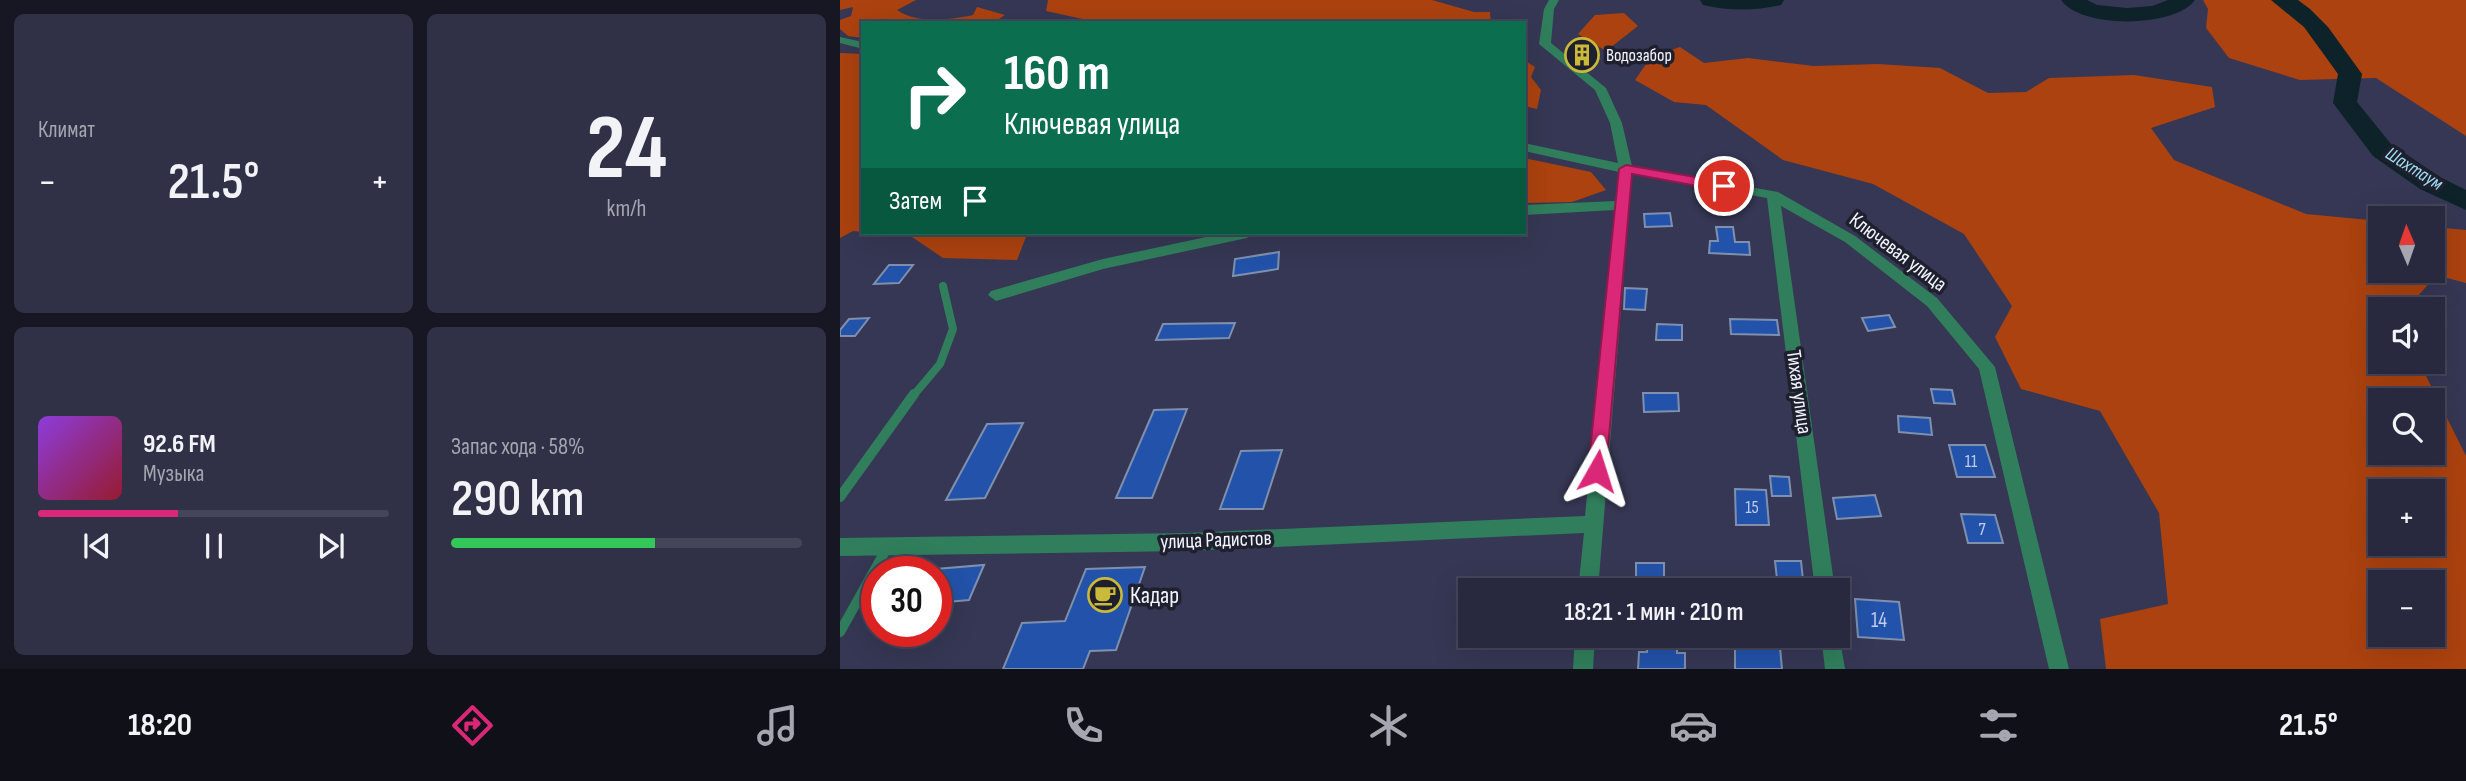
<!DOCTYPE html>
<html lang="ru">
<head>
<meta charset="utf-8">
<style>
  :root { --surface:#28293f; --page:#303146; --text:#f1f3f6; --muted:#a5a6b0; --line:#444559; --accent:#db2777 }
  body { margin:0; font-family:"Sofia Sans Condensed",sans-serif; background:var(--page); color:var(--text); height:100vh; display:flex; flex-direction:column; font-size:26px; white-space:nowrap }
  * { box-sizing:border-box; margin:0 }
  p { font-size:23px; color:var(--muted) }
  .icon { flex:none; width:38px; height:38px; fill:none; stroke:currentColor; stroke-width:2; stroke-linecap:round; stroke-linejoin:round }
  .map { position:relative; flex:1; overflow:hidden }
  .panel { display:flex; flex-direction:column; gap:14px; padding:14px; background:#161723; width:840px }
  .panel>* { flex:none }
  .banner { position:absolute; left:21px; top:21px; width:665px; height:214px; border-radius:0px; box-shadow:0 7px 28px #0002,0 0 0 2px var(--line); background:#0b6e4f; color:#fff; overflow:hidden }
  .needle { width:46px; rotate:358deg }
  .fabs { position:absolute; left:1528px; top:206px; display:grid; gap:14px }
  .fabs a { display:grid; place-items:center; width:77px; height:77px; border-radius:0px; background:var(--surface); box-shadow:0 7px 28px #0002,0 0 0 2px var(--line); font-size:35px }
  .speed { position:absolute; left:21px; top:556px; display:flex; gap:14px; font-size:35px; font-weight:700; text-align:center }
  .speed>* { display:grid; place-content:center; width:91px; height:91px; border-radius:50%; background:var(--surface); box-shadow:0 7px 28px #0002,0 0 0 2px var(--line); line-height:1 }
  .speed .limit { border:10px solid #d22; background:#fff; color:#111 }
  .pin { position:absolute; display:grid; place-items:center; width:60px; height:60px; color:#fff; margin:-30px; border:4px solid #fff; border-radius:50%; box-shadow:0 2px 7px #0007 }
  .me { position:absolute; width:77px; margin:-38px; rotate:6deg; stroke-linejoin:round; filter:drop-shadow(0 0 5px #0008) }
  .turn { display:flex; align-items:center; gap:24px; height:147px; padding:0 28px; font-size:32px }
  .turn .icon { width:91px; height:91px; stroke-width:2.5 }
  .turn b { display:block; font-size:49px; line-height:60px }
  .then { display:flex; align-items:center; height:66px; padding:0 28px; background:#0003; gap:14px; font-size:26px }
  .big { font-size:52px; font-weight:600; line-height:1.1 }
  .panel .widget { flex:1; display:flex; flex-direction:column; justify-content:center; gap:10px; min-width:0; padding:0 24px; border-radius:10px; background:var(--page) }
  .panel .dial { align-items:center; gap:0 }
  .dial b { font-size:91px; line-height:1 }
  .song { display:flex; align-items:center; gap:21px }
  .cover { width:84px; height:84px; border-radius:10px; background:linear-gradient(135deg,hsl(270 70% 55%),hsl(350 70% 35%)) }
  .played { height:7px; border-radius:4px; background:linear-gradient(90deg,var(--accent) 40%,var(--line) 40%) }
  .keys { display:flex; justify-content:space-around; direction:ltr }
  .heat { display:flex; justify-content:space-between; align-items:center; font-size:38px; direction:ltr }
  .charge { height:10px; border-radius:5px; background:linear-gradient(90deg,#34c759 58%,var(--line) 0) }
  .panel .tiles { flex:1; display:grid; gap:14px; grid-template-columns:repeat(2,1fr) }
  .trip { position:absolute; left:618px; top:578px; width:392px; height:70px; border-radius:0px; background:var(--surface); box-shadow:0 7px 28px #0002,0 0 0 2px var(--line); font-weight:600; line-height:70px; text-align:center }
  .menu { display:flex; height:112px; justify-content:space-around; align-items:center; background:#101019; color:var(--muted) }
  .menu .icon { width:49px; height:49px }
  .menu .current { color:var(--accent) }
  .menu b { font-size:32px; color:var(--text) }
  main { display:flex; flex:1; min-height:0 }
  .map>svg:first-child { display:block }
  .forest { fill:#ac420f; fill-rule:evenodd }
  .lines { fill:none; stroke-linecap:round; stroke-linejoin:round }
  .river { fill:#0d2329; fill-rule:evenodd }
  .building { fill:#2252a9; stroke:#7e90ae; stroke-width:2 }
  .lane-far1 { stroke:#307e5c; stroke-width:8 }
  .lane { stroke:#307e5c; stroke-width:10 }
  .street { fill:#307e5c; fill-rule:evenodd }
  .route { fill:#db2777; stroke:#8e194d; stroke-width:2 }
  .labels { text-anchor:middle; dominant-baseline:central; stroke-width:7; stroke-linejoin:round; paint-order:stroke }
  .far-poi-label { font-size:18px; fill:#f3f4ff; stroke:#1f202e; text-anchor:start }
  .number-label { font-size:18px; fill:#bfccea }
  .far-water-label { font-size:19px; font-style:italic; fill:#a0e1f7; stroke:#1f202e }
  .street-label { font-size:21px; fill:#f3f4ff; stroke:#1f202e }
  .near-number-label { font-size:21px; fill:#bfccea }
  .near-poi-label { font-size:24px; fill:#f3f4ff; stroke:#1f202e; text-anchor:start }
</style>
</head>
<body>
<main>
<section class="panel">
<div class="tiles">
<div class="widget"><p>Климат</p>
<div class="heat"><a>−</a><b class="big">21.5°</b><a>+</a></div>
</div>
<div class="widget dial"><b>24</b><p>km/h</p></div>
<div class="widget">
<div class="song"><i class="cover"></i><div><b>92.6 FM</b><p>Музыка</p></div></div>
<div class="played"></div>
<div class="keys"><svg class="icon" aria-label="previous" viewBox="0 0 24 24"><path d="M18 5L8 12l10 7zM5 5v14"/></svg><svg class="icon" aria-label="pause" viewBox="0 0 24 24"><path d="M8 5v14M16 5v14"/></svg><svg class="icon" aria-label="next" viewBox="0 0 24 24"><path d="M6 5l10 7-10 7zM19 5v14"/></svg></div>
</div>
<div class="widget"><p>Запас хода · 58%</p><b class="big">290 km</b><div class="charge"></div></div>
</div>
</section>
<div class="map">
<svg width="1626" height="669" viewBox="0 0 1626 669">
  <rect width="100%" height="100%" fill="#363754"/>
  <path class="forest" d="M0,0H76L57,10C77,24 109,20 133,15L137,7L165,15L153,23H23V38L8,36L0,29V20L11,16L13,7L0,10Z
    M208,0H592L634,12H650L651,23H261L206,11Z
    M1363,0H1626V136L1536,78L1460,80L1389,58L1366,28L1368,9Z
    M784,13L798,26L766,51L738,34L755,15Z
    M840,47L864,63L908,58L974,66L1038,64L1100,68L1148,93L1186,92L1209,78L1294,75L1372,87L1375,107L1311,128L1334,160L1466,214L1540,221V271H1592L1593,227L1626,230V283L1596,275L1566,310H1540V362H1579L1626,456V669H1266L1260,619L1328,604L1319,513L1260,411L1181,389L1155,337L1172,306L1124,234L1033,184L943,160L866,105L834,102L795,80L811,57ZM1540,401H1592V453H1540ZM1540,492H1592V544H1540ZM1540,583H1592V635H1540Z
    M0,53L23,54V232L13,231L0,238Z
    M684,60L695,67L691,77L701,90L697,109L684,106Z
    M684,158L751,172L766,190L732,202L684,203Z
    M57,233H204L186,237L177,260L103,258L66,233Z"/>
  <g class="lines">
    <path class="river" d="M860,0H944L941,5C914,11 890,11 863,5Z
      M1221,0H1247L1257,5L1287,8L1312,6L1328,0H1355C1335,28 1241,29 1221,0Z
      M1431,0H1458L1470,9L1488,27L1522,74L1517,102L1551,144L1600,177L1626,190V210L1580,189L1533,156L1493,103L1498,74L1464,27Z"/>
  </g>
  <path class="building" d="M830,213L832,226L805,227L804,214Z
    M876,227H893L895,242H909L910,255L869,253L870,241H878Z
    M439,252L438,269L393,276L395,259Z
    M49,265H73L59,283L34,284Z
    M785,288L807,289L805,310L784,309Z
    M1049,315L1055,327L1028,331L1022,318Z
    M29,318L15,336H0V330L9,319Z
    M890,319L937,320L939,335L891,334Z
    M395,323L389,338L316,340L323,324Z
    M817,324L842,325V340H816Z
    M1091,389L1112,390L1115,404L1094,403Z
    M803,393H838L839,411L804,412Z
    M347,409L312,498H276L314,410Z
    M1058,416L1090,418L1092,435L1059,432Z
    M183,423L145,498L106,500L147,424Z
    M1109,445H1145L1155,477H1117Z
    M442,450L423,509H380L401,451Z
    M930,476L949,477L951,496H932Z
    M895,489L926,490L929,525H896Z
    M1035,495L1041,516L997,519L993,498Z
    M1121,514L1155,515L1163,543H1128Z
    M935,561H961L963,580L937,579Z
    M796,563H824V587L796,588Z
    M144,565L129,600L96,603V569Z
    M305,567L276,650L250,651L243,669H163L182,623L225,621L246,569Z
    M1015,599L1059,602L1064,640L1018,637Z
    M807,635H837V653H845V669H798L799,652H807Z
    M895,645L940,647L942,669H895Z"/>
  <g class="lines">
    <path class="lane-far1" d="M73,396L100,364L113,329L103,286"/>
    <path class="lane" d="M0,497L74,394
      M0,632L48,546"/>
    <path class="street" d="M709,0H719L714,9L711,43L766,88L782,123L792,166L938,192L1015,236L1097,298L1155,367L1229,669H1209L1139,369L1087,306L1005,242L941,206L995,590H975L927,198L792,174L758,590H738L744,533L346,551L0,556V538L346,533L745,516L775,210L684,215V205L776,201L779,172L684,151V143L778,163L770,123L755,90L699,44L704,9Z
      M0,37L23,42V49L0,43Z
      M385,233H414L407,238L263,269L156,301L148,295L151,291L263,259Z
      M998,628L1005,669H985L981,635H998Z
      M735,635H755L753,669H733Z"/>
  </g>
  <path class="route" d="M786,165L884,182L890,186L884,191L792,174L766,471L763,476L757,478L751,476L748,471L779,169Z"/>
  <defs>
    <g id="building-ring" transform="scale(1.75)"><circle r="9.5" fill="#1f202e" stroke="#cbba39" stroke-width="1.5"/><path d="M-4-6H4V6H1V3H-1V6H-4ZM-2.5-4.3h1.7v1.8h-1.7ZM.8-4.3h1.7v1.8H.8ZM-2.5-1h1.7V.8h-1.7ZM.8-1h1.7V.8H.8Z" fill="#cbba39"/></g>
    <g id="cafe-ring" transform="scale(1.75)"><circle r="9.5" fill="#1f202e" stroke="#cbba39" stroke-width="1.5"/><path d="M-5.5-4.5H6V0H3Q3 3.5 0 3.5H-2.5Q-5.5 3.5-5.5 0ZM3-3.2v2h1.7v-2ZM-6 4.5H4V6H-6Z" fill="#cbba39"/></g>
  </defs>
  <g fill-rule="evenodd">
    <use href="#building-ring" x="742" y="55"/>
    <use href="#cafe-ring" x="265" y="595"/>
  </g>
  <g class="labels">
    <g class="far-poi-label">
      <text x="766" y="55">Водозабор</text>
    </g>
    <g class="number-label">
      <text x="1131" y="461">11</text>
      <text x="912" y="507">15</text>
      <text x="1142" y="529">7</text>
    </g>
    <g class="far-water-label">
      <text transform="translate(1574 169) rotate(32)">Шахтаум</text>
    </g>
    <g class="street-label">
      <text transform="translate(1058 252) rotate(37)">Ключевая улица</text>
      <text transform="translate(959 392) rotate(82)">Тихая улица</text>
      <text transform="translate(376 540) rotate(-2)">улица Радистов</text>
    </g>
    <g class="near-number-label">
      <text x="1039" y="620">14</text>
    </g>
    <g class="near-poi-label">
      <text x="290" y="595">Кадар</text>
    </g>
  </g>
</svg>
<div class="fabs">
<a><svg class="needle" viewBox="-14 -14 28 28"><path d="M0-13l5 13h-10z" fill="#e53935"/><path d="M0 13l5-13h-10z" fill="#a5a6b0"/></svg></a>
<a><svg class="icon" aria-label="sound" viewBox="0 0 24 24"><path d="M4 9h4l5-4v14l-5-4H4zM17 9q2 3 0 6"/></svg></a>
<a><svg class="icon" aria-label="search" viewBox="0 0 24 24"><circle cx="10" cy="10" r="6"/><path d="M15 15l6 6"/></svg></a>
<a>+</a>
<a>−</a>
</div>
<div class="speed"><div class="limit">30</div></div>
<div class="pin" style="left:884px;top:186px;background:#d93025"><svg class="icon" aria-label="arrive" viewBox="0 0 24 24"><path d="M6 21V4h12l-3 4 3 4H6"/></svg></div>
<svg class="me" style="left:757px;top:471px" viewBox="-20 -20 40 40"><path d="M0-17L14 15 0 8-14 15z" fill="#db2777" stroke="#fff" stroke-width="4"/></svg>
<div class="trip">18:21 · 1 мин · 210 m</div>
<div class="banner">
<div class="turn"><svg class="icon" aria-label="right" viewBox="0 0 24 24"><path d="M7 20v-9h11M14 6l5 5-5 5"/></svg><div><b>160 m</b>Ключевая улица</div></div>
<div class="then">Затем<svg class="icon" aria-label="arrive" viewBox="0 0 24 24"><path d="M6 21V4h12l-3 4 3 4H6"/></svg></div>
</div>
</div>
</main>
<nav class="menu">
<b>18:20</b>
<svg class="icon current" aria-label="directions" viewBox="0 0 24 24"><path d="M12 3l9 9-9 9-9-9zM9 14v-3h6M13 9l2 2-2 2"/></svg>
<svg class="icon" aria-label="music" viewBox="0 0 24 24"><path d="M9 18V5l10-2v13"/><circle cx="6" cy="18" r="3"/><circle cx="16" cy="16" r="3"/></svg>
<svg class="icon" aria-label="phone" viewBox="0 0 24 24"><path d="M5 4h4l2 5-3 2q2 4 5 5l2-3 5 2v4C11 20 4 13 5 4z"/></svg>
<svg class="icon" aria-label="climate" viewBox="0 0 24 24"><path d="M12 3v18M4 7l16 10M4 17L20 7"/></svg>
<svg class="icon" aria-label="car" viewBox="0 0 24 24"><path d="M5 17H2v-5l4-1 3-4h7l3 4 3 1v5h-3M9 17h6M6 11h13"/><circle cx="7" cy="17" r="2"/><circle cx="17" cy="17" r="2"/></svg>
<svg class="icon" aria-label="filters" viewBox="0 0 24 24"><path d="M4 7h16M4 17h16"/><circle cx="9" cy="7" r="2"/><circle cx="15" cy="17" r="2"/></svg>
<b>21.5°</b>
</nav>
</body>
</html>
